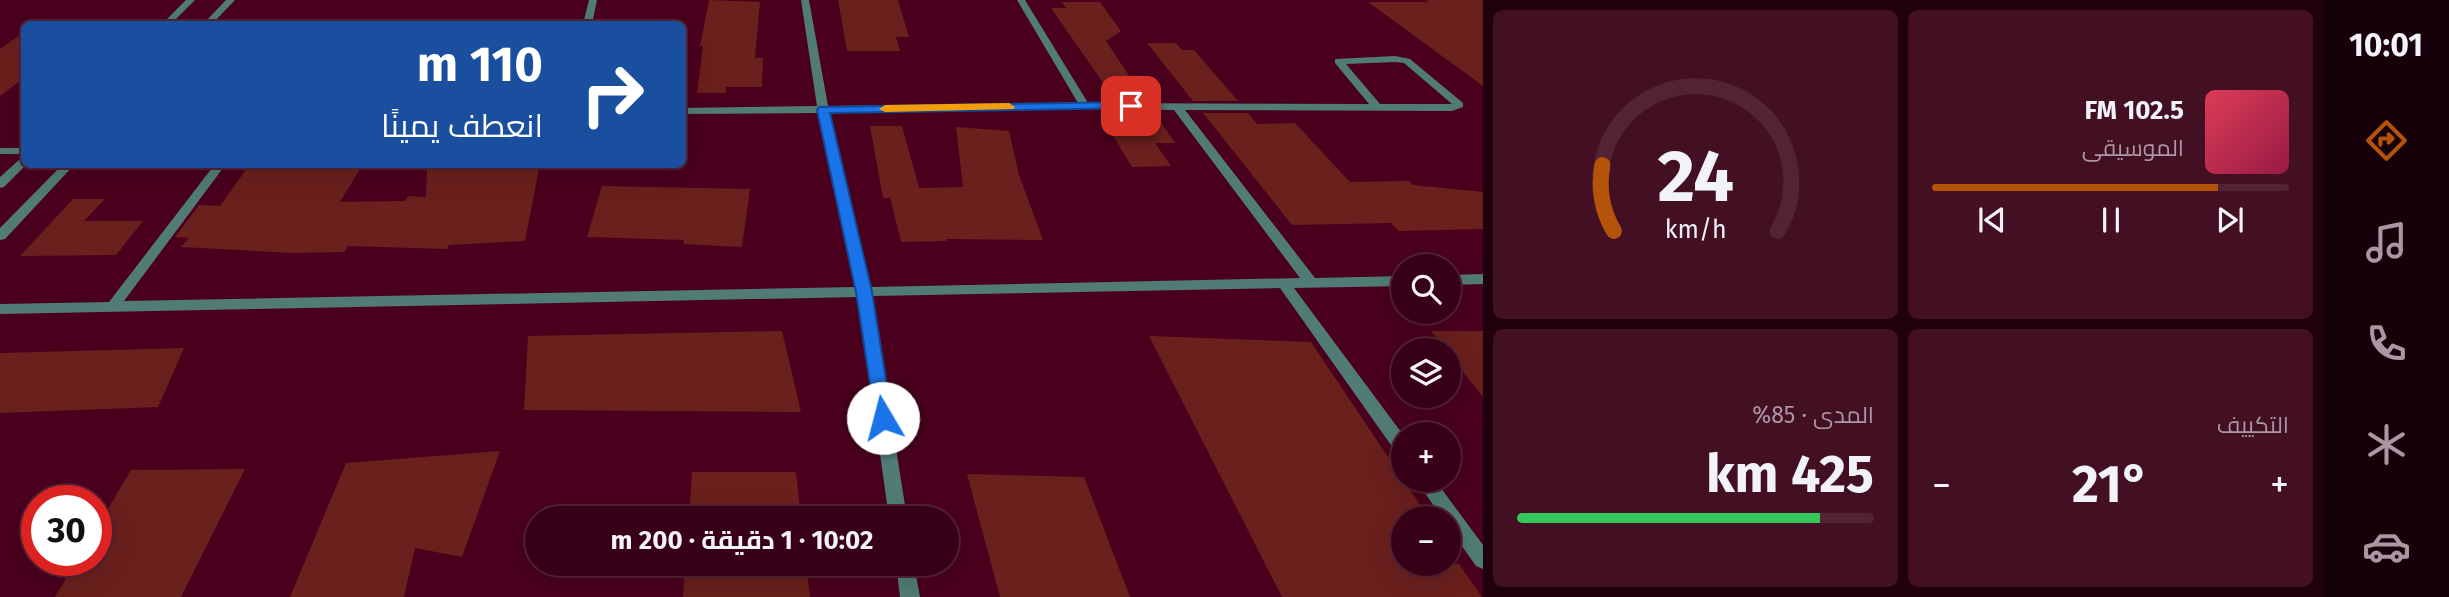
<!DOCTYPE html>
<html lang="ar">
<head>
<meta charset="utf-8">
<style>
  :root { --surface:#380016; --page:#430f23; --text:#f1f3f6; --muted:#ab97a1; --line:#522235; --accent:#b45309 }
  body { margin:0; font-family:"Fira Sans",Cairo,sans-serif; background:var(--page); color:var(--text); direction:rtl; height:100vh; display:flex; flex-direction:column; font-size:26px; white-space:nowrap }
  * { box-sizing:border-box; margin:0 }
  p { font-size:23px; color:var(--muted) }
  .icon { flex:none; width:38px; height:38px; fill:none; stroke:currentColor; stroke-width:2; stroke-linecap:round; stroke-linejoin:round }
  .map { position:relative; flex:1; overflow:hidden; direction:ltr }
  .panel { display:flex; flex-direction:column; gap:10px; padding:10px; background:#1f000c; width:840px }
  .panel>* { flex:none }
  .guide { position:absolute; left:21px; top:21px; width:665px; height:147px; border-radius:10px; box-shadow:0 7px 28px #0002,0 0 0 2px var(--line); direction:rtl; background:#1a4fa0; color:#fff; overflow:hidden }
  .tools { position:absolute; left:1391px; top:254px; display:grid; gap:14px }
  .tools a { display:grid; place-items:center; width:70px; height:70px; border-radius:50%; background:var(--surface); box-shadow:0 7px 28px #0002,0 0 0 2px var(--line); font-size:35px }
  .speed { position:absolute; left:21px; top:485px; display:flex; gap:14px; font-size:35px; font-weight:700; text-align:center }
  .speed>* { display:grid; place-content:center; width:91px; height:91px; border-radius:50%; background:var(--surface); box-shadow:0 7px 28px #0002,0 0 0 2px var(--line); line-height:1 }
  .speed .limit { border:10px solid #d22; background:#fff; color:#111 }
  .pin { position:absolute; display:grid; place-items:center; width:60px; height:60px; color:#fff; margin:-30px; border-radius:14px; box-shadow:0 4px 10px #0006 }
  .me { position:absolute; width:77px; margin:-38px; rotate:352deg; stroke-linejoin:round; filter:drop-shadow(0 0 5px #0008) }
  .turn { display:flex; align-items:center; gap:24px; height:147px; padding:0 28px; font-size:32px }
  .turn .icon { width:91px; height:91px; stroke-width:2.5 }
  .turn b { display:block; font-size:49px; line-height:60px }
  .big { font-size:52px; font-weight:700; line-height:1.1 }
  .panel .card { flex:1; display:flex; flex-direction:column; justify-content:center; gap:10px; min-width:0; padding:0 24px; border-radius:10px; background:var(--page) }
  .panel .dial { align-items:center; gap:0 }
  .dial svg { height:182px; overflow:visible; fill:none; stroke:var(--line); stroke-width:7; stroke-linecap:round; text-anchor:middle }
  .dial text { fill:var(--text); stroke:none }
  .song { display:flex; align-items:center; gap:21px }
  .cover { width:84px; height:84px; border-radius:10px; background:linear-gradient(135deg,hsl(350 70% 55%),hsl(340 70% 35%)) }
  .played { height:7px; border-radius:4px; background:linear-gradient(90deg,var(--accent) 80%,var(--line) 80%) }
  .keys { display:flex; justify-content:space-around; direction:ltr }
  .heat { display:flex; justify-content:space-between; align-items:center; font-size:38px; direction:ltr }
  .charge { height:10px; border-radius:5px; background:linear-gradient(90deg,#34c759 85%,var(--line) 0) }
  .panel .tiles { flex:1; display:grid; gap:10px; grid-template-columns:repeat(2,1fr) }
  .trip { position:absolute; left:525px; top:506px; width:434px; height:70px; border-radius:35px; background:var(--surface); box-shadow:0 7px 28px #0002,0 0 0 2px var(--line); font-weight:700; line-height:70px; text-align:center; direction:rtl }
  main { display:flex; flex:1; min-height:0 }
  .dock { display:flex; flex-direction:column; width:126px; justify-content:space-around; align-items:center; background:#160009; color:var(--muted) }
  .dock .icon { width:49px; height:49px }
  .dock .selected { color:var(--accent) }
  .dock b { font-size:32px; color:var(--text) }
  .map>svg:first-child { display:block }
  .building { fill:#6a201d }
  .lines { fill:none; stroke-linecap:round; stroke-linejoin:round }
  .street { fill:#517c76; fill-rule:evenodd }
  .route { fill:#1a73e8; stroke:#114b97; stroke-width:2 }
  .slow { fill:#f59e0b }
</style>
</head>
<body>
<main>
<nav class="dock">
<b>10:01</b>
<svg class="icon selected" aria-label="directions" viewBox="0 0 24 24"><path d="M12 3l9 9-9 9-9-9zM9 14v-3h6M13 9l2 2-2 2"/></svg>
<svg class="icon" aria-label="music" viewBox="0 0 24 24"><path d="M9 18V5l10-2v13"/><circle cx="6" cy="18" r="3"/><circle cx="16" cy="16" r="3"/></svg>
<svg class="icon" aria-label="phone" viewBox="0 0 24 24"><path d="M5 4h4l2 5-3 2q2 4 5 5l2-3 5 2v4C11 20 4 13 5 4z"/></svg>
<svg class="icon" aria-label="climate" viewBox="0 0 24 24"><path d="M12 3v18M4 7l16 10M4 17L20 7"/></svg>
<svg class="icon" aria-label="car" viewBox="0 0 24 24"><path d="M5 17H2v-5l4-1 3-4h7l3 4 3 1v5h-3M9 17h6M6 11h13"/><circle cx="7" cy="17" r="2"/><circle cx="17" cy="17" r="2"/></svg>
</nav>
<section class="panel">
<div class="tiles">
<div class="card">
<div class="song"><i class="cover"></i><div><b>102.5 FM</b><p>الموسيقى</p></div></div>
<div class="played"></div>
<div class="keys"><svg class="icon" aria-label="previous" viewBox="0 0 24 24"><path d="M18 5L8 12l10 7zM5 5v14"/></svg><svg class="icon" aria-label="pause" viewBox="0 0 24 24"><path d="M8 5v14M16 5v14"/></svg><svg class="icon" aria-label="next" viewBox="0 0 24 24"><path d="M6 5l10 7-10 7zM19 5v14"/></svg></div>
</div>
<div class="card dial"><svg viewBox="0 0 100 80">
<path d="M14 69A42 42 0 1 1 86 69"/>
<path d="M14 69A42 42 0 0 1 9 40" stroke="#b45309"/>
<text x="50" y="56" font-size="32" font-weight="700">24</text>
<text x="50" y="72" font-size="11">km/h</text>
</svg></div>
<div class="card"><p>التكييف</p>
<div class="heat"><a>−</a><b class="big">21°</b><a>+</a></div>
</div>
<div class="card"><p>المدى · 85%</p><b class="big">425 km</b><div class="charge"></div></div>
</div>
</section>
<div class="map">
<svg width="1483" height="597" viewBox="0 0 1483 597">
  <rect width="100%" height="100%" fill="#4a001d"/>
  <path class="building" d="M709,0L760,2L755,58H763L762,87H726V93H697L703,46H700Z
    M838,0H898L909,37H896L900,51H847Z
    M1426,0H1483V86L1368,2H1429Z
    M1062,2H1100L1121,31L1106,41L1146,101L1115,100L1051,8H1066Z
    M24,32V78L0,96V49Z
    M1147,43H1176L1182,50H1194L1238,101H1193Z
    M1124,112H1154L1175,143H1155L1171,166L1132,167L1107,126L1133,125Z
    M1203,113H1248L1257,124L1295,123L1350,182L1409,181L1413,185L1483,192V229L1399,231L1391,223L1292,225Z
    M870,126H902L919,188L963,187L956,127L1009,131L1019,175L1043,240L946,239L947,241L901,242L890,198H883Z
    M250,164H363L340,202L405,201L408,196L426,197L427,164H540L525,241L449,245L447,249L348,246L344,252L291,253L181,247L189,238L175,237L199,205L220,206Z
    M602,186L750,189L742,247L683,244L684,240L587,237Z
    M73,199H105L84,221H143L116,255L20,256Z
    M782,331L801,412L524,410L528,336Z
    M1431,331H1483V397L1449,354V350H1446Z
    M1149,336L1311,342L1429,518H1404V564H1459L1482,597H1282Z
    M184,348L158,407L0,413V353Z
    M500,451L462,557L415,548L404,597H290L346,463Z
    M245,469L181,597H55L77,560H96V529L131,470Z
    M692,472H796L801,518H689Z
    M967,474L1084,477L1130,597H1000Z
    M685,564H806L810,597H683Z"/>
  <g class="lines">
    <path class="street" d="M186,0H195L171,24H162Z
      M226,0H235L212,24H203Z
      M589,0H597L592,24H583Z
      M801,0H809L828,106L1078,103L1017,0H1025L1088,103L1369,104L1335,63V59L1395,56L1410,59L1463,103V107L1452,111L1185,110L1315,278L1404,276V286L1294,288L1404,436V457L1398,455L1280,288L872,296L907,518H889L858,297L0,314V304L109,302L215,164H226L124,301L856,287L818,113L682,114V108L817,106ZM1395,62L1404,63L1452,104H1380L1346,64ZM1085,109L1174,110L1300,278L870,287L829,112Z
      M0,148H24V154H0Z
      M24,158V164H27L4,187L0,188V177L20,159Z
      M63,164H75L5,239L0,240V228Z
      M1483,274V284L1449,285V275Z
      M1416,480H1435L1483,545V569L1476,566L1449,528V518H1442Z
      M896,564H914L920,597H900Z"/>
  </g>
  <path class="route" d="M1131,102L1135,103V108L830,113L872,292L892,418L889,423L883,425L876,423L856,292L817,110L819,107Z"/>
  <path class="slow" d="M1009,103L1015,107L1014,109L885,112L879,109L885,105Z"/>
</svg>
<div class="tools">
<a><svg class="icon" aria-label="search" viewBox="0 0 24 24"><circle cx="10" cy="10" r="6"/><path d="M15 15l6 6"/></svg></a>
<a><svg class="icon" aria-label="layers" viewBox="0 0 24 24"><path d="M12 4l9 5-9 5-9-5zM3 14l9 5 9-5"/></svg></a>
<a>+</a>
<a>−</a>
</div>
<div class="speed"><div class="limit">30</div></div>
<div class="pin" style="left:1131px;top:106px;background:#d93025"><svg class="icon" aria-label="arrive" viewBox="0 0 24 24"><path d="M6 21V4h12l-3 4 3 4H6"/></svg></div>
<svg class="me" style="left:883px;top:418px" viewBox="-20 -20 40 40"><circle r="19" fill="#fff"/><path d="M0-13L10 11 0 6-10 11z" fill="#1a73e8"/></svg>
<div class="trip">10:02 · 1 دقيقة · 200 m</div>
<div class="guide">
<div class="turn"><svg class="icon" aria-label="right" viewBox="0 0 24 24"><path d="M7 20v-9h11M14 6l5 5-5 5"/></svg><div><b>110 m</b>انعطف يمينًا</div></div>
</div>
</div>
</main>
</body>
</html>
